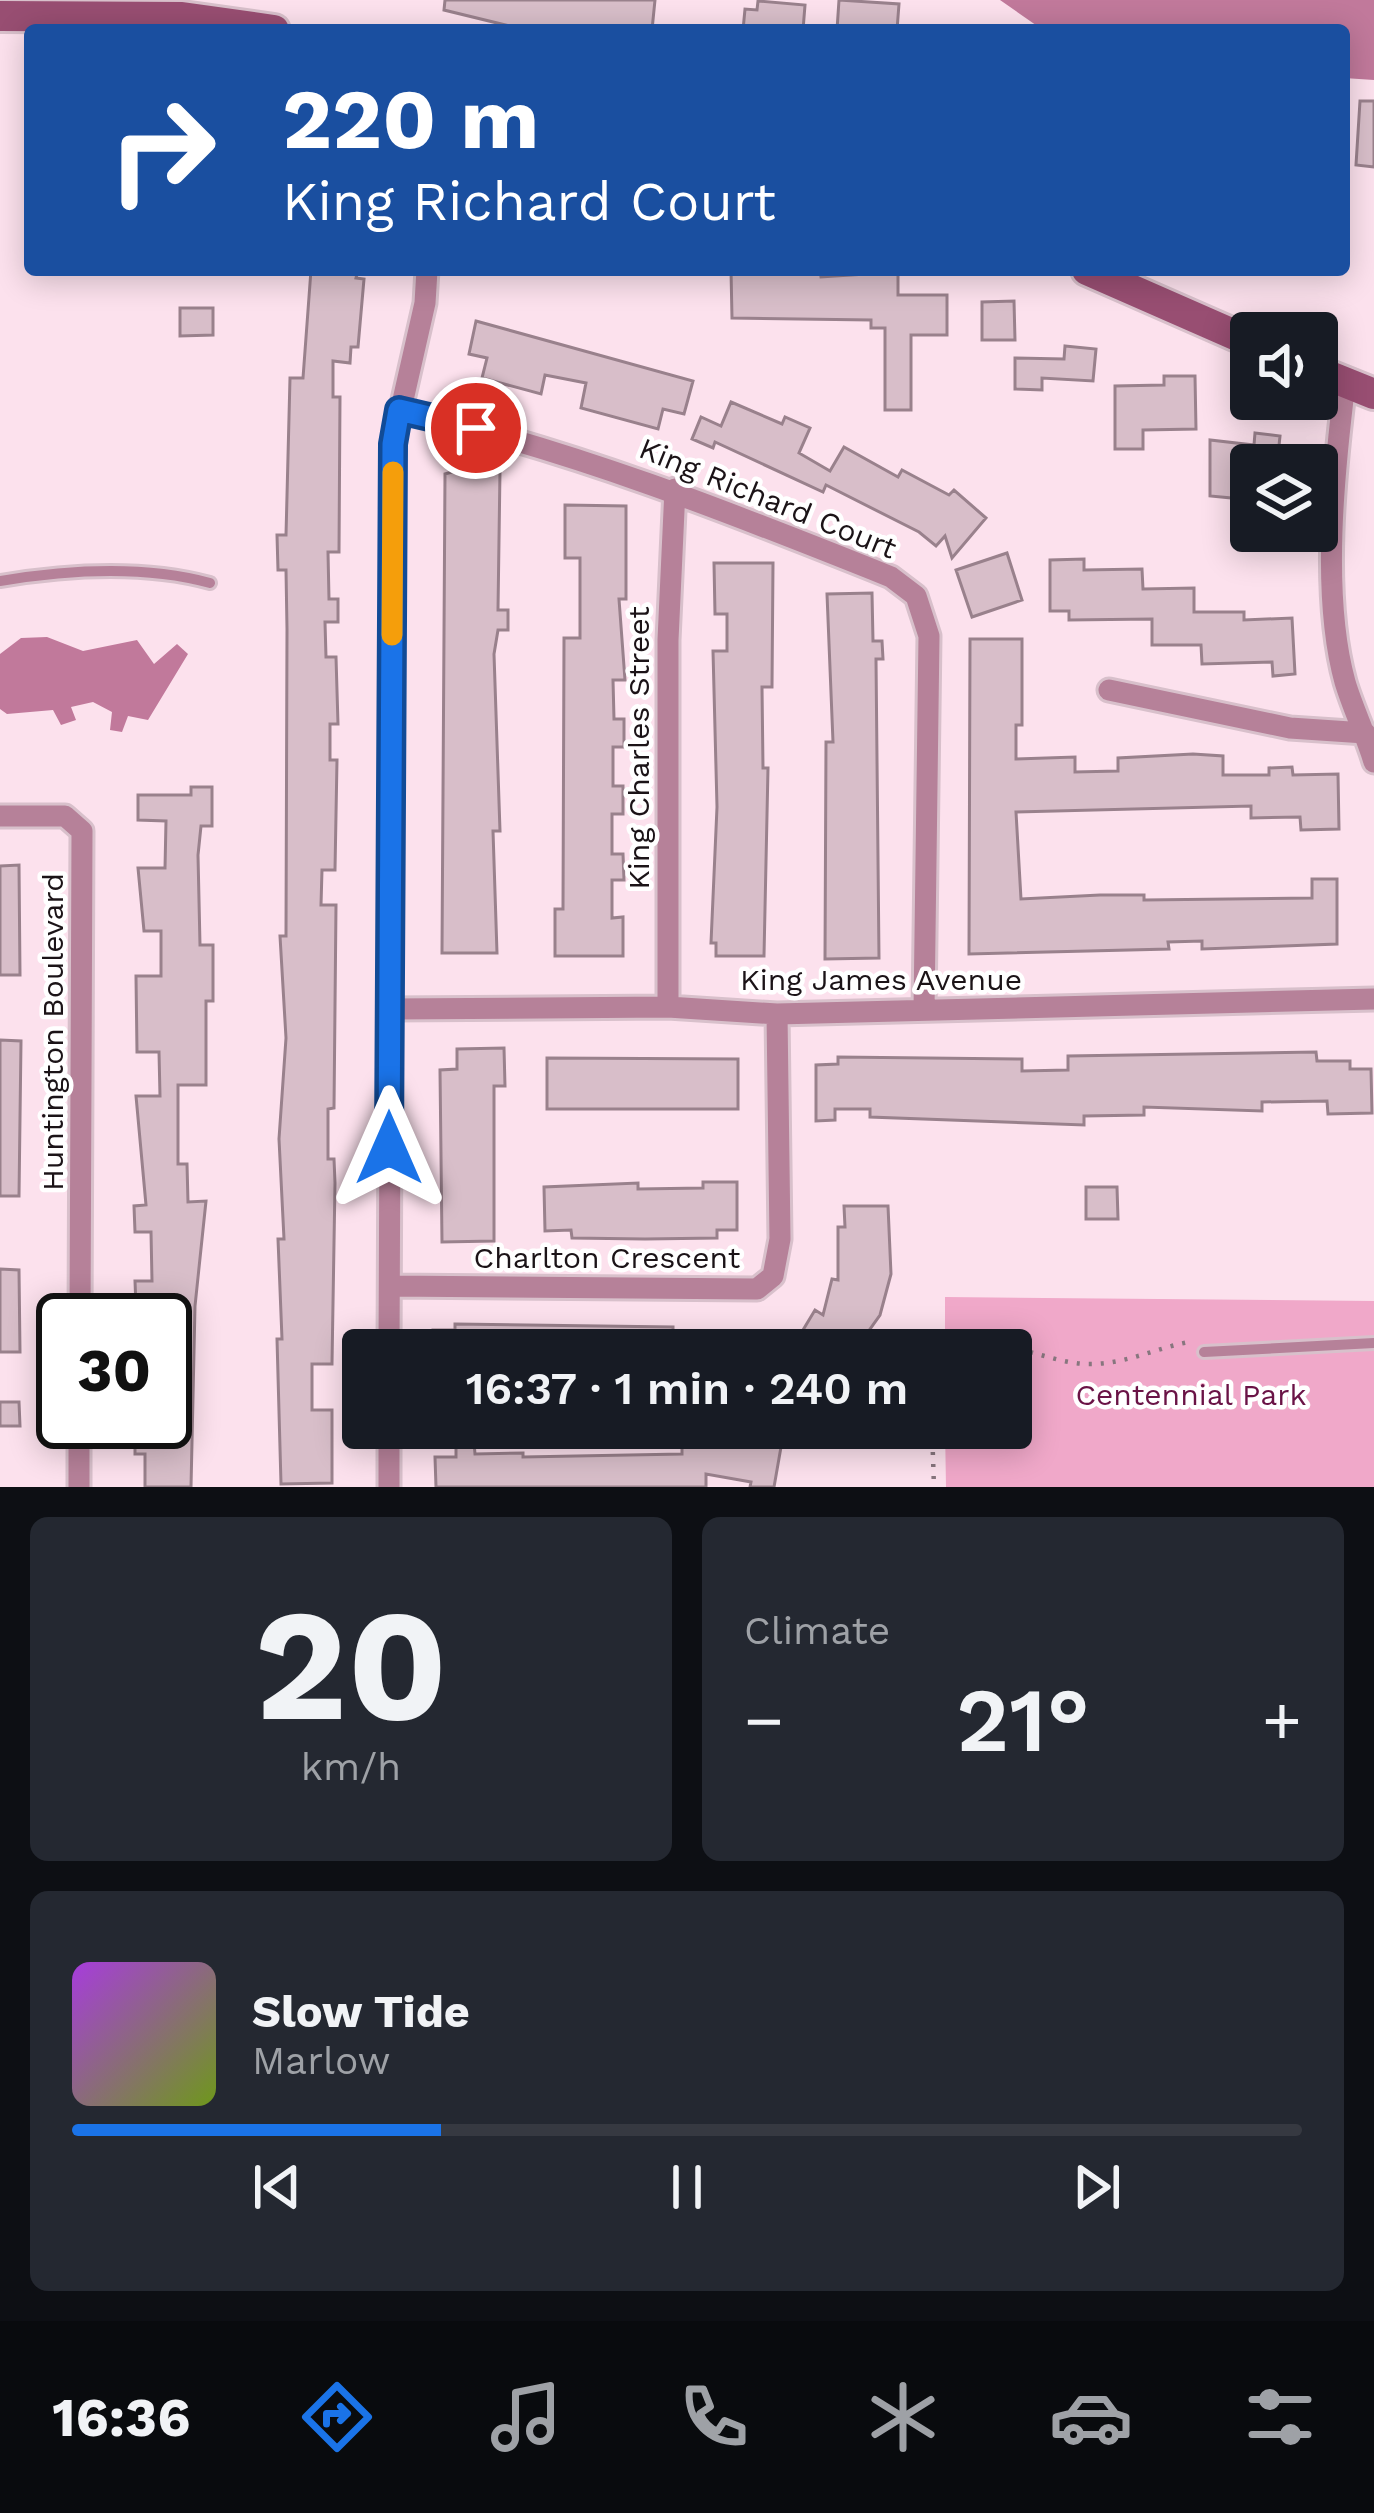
<!DOCTYPE html>
<html lang="en">
<head>
<meta charset="utf-8">
<style>
  :root { --surface:#171b24; --page:#242831; --text:#f1f3f6; --muted:#9ea1a6; --line:#363941; --accent:#1a73e8 }
  body { margin:0; font-family:"Work Sans",sans-serif; background:var(--page); color:var(--text); height:100vh; display:flex; flex-direction:column; font-size:45px; white-space:nowrap }
  * { box-sizing:border-box; margin:0 }
  p { font-size:39px; color:var(--muted) }
  .icon { flex:none; width:66px; height:66px; fill:none; stroke:currentColor; stroke-width:2; stroke-linecap:round; stroke-linejoin:round }
  .map { position:relative; height:1487px; overflow:hidden }
  .drawer { display:flex; flex-direction:column; gap:30px; padding:30px; background:#0d0f14; flex:1 }
  .drawer>* { flex:none }
  .top-card { position:absolute; left:24px; top:24px; width:1326px; height:252px; border-radius:12px; box-shadow:0 6px 30px #0003; background:#1a4fa0; color:#fff; overflow:hidden }
  .fabs { position:absolute; left:1230px; top:312px; display:grid; gap:24px }
  .fabs a { display:grid; place-items:center; width:108px; height:108px; border-radius:12px; background:var(--surface); box-shadow:0 6px 30px #0003; font-size:60px }
  .speed { position:absolute; left:36px; top:1293px; display:flex; gap:24px; font-size:60px; font-weight:700; text-align:center }
  .speed>* { display:grid; place-content:center; width:156px; height:156px; border-radius:50%; background:var(--surface); box-shadow:0 6px 30px #0003; line-height:1 }
  .speed .limit { border:6px solid #111; border-radius:18px; background:#fff; color:#111 }
  .pin { position:absolute; display:grid; place-items:center; width:102px; height:102px; color:#fff; margin:-51px; border:6px solid #fff; border-radius:50%; box-shadow:0 3px 12px #0007 }
  .me { position:absolute; width:132px; margin:-66px; rotate:0deg; stroke-linejoin:round; filter:drop-shadow(0 0 9px #0008) }
  .turn { display:flex; align-items:center; gap:42px; height:252px; padding:0 60px; font-size:54px }
  .turn .icon { width:156px; height:156px; stroke-width:2.5 }
  .turn b { display:block; font-size:84px; line-height:102px }
  .big { font-size:90px; font-weight:600; line-height:1.1 }
  .drawer .tile { flex:1; display:flex; flex-direction:column; justify-content:center; gap:18px; min-width:0; padding:0 42px; border-radius:18px; background:var(--page) }
  .drawer .dial { align-items:center; gap:0 }
  .dial b { font-size:156px; line-height:1 }
  .song { display:flex; align-items:center; gap:36px }
  .cover { width:144px; height:144px; border-radius:18px; background:linear-gradient(135deg,hsl(280 70% 55%),hsl(80 70% 35%)) }
  .played { height:12px; border-radius:6px; background:linear-gradient(90deg,var(--accent) 30%,var(--line) 30%) }
  .keys { display:flex; justify-content:space-around; direction:ltr }
  .heat { display:flex; justify-content:space-between; align-items:center; font-size:66px; direction:ltr }
  .drawer .tiles { flex:1; display:grid; gap:30px; grid-template-columns:1fr 1fr }
  .tile:last-child { grid-column:span 2 }
  .trip { position:absolute; left:342px; top:1329px; width:690px; height:120px; border-radius:12px; background:var(--surface); box-shadow:0 6px 30px #0003; font-weight:600; line-height:120px; text-align:center }
  .tab-bar { display:flex; height:192px; justify-content:space-around; align-items:center; background:#090b0e; color:var(--muted) }
  .tab-bar .icon { width:84px; height:84px }
  .tab-bar .selected { color:var(--accent) }
  .tab-bar b { font-size:54px; color:var(--text) }
  .map>svg:first-child { display:block }
  .green { fill:#f0a8c9 }
  .water { fill:#c1799b }
  .building { fill:#d8bec9; stroke:#99818c; stroke-width:3 }
  .lines { fill:none; stroke-linecap:round; stroke-linejoin:round }
  .service-casing { stroke:#d8c0cb; stroke-width:16 }
  .minor-casing { stroke:#d8c0cb; stroke-width:27 }
  .secondary-casing { stroke:#d8c0cb; stroke-width:36 }
  .path { stroke:#87767e; stroke-width:4.5; stroke-dasharray:3 9; stroke-linecap:butt }
  .service { stroke:#b68199; stroke-width:10 }
  .minor { stroke:#b68199; stroke-width:21 }
  .secondary { stroke:#984e72; stroke-width:30 }
  .route-casing { stroke:#114b97; stroke-width:30 }
  .route { stroke:#1a73e8; stroke-width:21 }
  .slow { stroke:#f59e0b; stroke-width:21 }
  .labels { text-anchor:middle; dominant-baseline:central; stroke-width:9; stroke-linejoin:round; paint-order:stroke }
  .street-label { font-size:30px; fill:#1b1317; stroke:#fff }
  .park-label { font-size:30px; fill:#6a1346; stroke:#fff }
</style>
</head>
<body>
<div class="map">
<svg width="1374" height="1487" viewBox="0 0 1374 1487">
  <rect width="100%" height="100%" fill="#fce1ed"/>
  <path class="green" d="M945,1297L1374,1301V1487H946L945,1428H1011V1350H945Z"/>
  <path class="water" d="M1000,0H1374V80L1344,78V30H1043Z
    M47,637L83,651L137,640L154,664L177,644L188,654L148,720L128,716L122,732L110,730L112,712L93,702L71,707L76,720L61,725L53,710L7,714L0,709V654L21,638Z"/>
  <path class="building" d="M445,0H655L652,30H526L444,10Z
    M839,0L899,4L897,30H837Z
    M758,1L805,5L803,30H743L745,9L757,10Z
    M1360,101H1374V167L1356,165Z
    M311,270H358L356,278L364,279L358,347H351L350,363L333,361V397H340L339,552H328L329,599H338V622H325L326,657H336L338,724H330V760H337L335,870H322L321,905H336L334,1108L328,1109V1159H334L335,1183L332,1364H312V1410H332V1483L281,1484L277,1339H282L278,1239H284L279,1139L286,1038L280,936H286L287,629L286,570H278L277,535H286L290,378H303Z
    M731,270H820L821,277L898,272V295H947V335H911V410H885V328H871V320L732,318Z
    M1014,301L1015,340H982V302Z
    M180,308H213V335L180,336Z
    M476,321L693,381L684,414L663,409L658,429L581,408L586,383L545,375L541,394L482,378L487,358L469,354Z
    M1065,346L1096,349L1093,381L1042,378V390L1015,389V358L1064,359Z
    M1164,376H1195L1196,429L1143,430V449H1115V386L1164,385Z
    M731,402L782,424L785,417L810,428L799,453L830,471L844,447L898,477L902,470L949,495L954,490L986,518L952,558L945,536L936,546L919,532L826,485L823,492L715,442L713,448L692,439L701,417L721,426Z
    M1255,433L1280,436L1277,465H1251V487L1233,485L1232,498L1210,496V440L1254,445Z
    M459,470H500L498,610H508V630H498L494,654L500,831H493L497,953H442L445,474Z
    M565,505L626,506V599H619L625,680H613L614,719H624V747H613V786H623V814H612V854H623L624,880H612V918L623,917V956H555V909H563L564,638H580V558H565Z
    M1007,553L1022,600L972,617L956,570Z
    M1084,559V570L1142,569L1143,589L1194,588V612H1244V620L1292,618L1295,674L1273,676L1272,662L1202,664L1201,645H1152V619L1069,620V611H1050V560Z
    M714,563H773L772,687H762L763,768H768L764,956H716V943H711L717,807L713,651H727V614H715Z
    M872,593L873,641H882L883,659H876L879,958L825,959L826,742H833L827,594Z
    M970,639H1022V725H1016V759L1075,757V772L1118,771V758L1193,754L1223,756V775H1269V768L1292,767L1293,775L1338,774L1339,829L1301,830L1300,817L1251,818V806L1016,812L1021,899L1100,895H1144V900L1312,898V879H1337V944L1202,949V941L1168,942L1169,949L969,954Z
    M191,787H212V826H201L198,855L200,945H213V1001H206V1085H178V1164H187L188,1202L206,1201L195,1306L191,1487H145V1454H135V1431H155V1422H165V1306L136,1307L135,1281H152L151,1232H135L134,1206L146,1205L136,1096H160L159,1052H137L136,976H161V931H144L138,868H165L166,821L138,820V795H191Z
    M19,865L20,975H0V866Z
    M0,1040L21,1041L19,1196H0Z
    M504,1048L505,1086H494V1241L442,1242L440,1070L457,1069V1049Z
    M1316,1052L1317,1061H1350V1069H1371L1372,1113L1328,1114L1327,1101L1262,1102V1111L1144,1107V1115L1084,1116V1125L870,1117V1109H835V1120L816,1121V1065L838,1064V1057L1022,1059V1071L1068,1070V1056Z
    M547,1058L738,1059V1109H547Z
    M703,1182H737V1230H717V1238L645,1239L572,1238L571,1230L545,1231L544,1187L638,1183V1189L703,1188Z
    M1086,1187H1117L1118,1219H1086Z
    M844,1206H888L891,1274L880,1315L855,1350H813L819,1340L803,1330L815,1310L823,1315L832,1279L838,1280V1227H845Z
    M0,1269L19,1270L20,1352H0Z
    M455,1324L673,1327V1350H433V1330H455Z
    M0,1402H19L20,1426H0Z
    M744,1441L781,1447L774,1487H750L751,1482L706,1474V1487H436L435,1457H456V1442H474L475,1454L523,1453V1457L682,1454V1444Z"/>
  <g class="lines">
    <g class="service-casing">
      <path id="service" d="M0,581C66,570 144,565 210,583
        M1204,1352L1374,1343"/>
    </g>
    <g class="minor-casing">
      <path id="minor" d="M1345,383C1334,472 1321,595 1345,682C1353,709 1366,735 1374,762
        M399,410C570,449 729,512 891,577L916,596L929,636L924,1010
        M1109,690L1290,728L1365,733
        M0,816H65L82,831L80,1320
        M668,1007V640L675,489
        M389,1009L668,1007L777,1014L1374,999
        M390,1286L757,1289L773,1276L780,1239L777,1014
        M389,1350L393,444L425,303L427,270
        M79,1487V1422
        M389,1487V1428"/>
    </g>
    <g class="secondary-casing">
      <path id="secondary" d="M0,16L182,17L274,30
        M1087,270L1251,342
        M1317,371L1374,394"/>
    </g>
    <path class="path" d="M971,1350C1013,1337 1048,1364 1090,1364C1126,1364 1156,1348 1189,1342
      M932,1428L934,1487"/>
    <use href="#service" class="service"/>
    <use href="#minor" class="minor"/>
    <use href="#secondary" class="secondary"/>
  </g>
  <g class="lines">
    <g class="route-casing">
      <path id="route" d="M389,1148L393,444L399,410L476,428"/>
    </g>
    <use href="#route" class="route"/>
    <path class="slow" d="M392,635L393,472"/>
  </g>
  <g class="labels">
    <g class="street-label">
      <text transform="translate(768 498) rotate(22)">King Richard Court</text>
      <text transform="translate(638 748) rotate(-90)">King Charles Street</text>
      <text x="881" y="979">King James Avenue</text>
      <text transform="translate(52 1032) rotate(-90)">Huntington Boulevard</text>
      <text x="607" y="1257">Charlton Crescent</text>
    </g>
    <g class="park-label">
      <text x="1191" y="1394">Centennial Park</text>
    </g>
  </g>
</svg>
<div class="fabs">
<a><svg class="icon" aria-label="sound" viewBox="0 0 24 24"><path d="M4 9h4l5-4v14l-5-4H4zM17 9q2 3 0 6"/></svg></a>
<a><svg class="icon" aria-label="layers" viewBox="0 0 24 24"><path d="M12 4l9 5-9 5-9-5zM3 14l9 5 9-5"/></svg></a>
</div>
<div class="speed"><div class="limit">30</div></div>
<div class="pin" style="left:476px;top:428px;background:#d93025"><svg class="icon" aria-label="arrive" viewBox="0 0 24 24"><path d="M6 21V4h12l-3 4 3 4H6"/></svg></div>
<svg class="me" style="left:389px;top:1148px" viewBox="-20 -20 40 40"><path d="M0-17L14 15 0 8-14 15z" fill="#1a73e8" stroke="#fff" stroke-width="4"/></svg>
<div class="trip">16:37 · 1 min · 240 m</div>
<div class="top-card">
<div class="turn"><svg class="icon" aria-label="right" viewBox="0 0 24 24"><path d="M7 20v-9h11M14 6l5 5-5 5"/></svg><div><b>220 m</b>King Richard Court</div></div>
</div>
</div>
<section class="drawer">
<div class="tiles">
<div class="tile dial"><b>20</b><p>km/h</p></div>
<div class="tile"><p>Climate</p>
<div class="heat"><a>−</a><b class="big">21°</b><a>+</a></div>
</div>
<div class="tile">
<div class="song"><i class="cover"></i><div><b>Slow Tide</b><p>Marlow</p></div></div>
<div class="played"></div>
<div class="keys"><svg class="icon" aria-label="previous" viewBox="0 0 24 24"><path d="M18 5L8 12l10 7zM5 5v14"/></svg><svg class="icon" aria-label="pause" viewBox="0 0 24 24"><path d="M8 5v14M16 5v14"/></svg><svg class="icon" aria-label="next" viewBox="0 0 24 24"><path d="M6 5l10 7-10 7zM19 5v14"/></svg></div>
</div>
</div>
</section>
<nav class="tab-bar">
<b>16:36</b>
<svg class="icon selected" aria-label="directions" viewBox="0 0 24 24"><path d="M12 3l9 9-9 9-9-9zM9 14v-3h6M13 9l2 2-2 2"/></svg>
<svg class="icon" aria-label="music" viewBox="0 0 24 24"><path d="M9 18V5l10-2v13"/><circle cx="6" cy="18" r="3"/><circle cx="16" cy="16" r="3"/></svg>
<svg class="icon" aria-label="phone" viewBox="0 0 24 24"><path d="M5 4h4l2 5-3 2q2 4 5 5l2-3 5 2v4C11 20 4 13 5 4z"/></svg>
<svg class="icon" aria-label="climate" viewBox="0 0 24 24"><path d="M12 3v18M4 7l16 10M4 17L20 7"/></svg>
<svg class="icon" aria-label="car" viewBox="0 0 24 24"><path d="M5 17H2v-5l4-1 3-4h7l3 4 3 1v5h-3M9 17h6M6 11h13"/><circle cx="7" cy="17" r="2"/><circle cx="17" cy="17" r="2"/></svg>
<svg class="icon" aria-label="filters" viewBox="0 0 24 24"><path d="M4 7h16M4 17h16"/><circle cx="9" cy="7" r="2"/><circle cx="15" cy="17" r="2"/></svg>
</nav>
</body>
</html>
